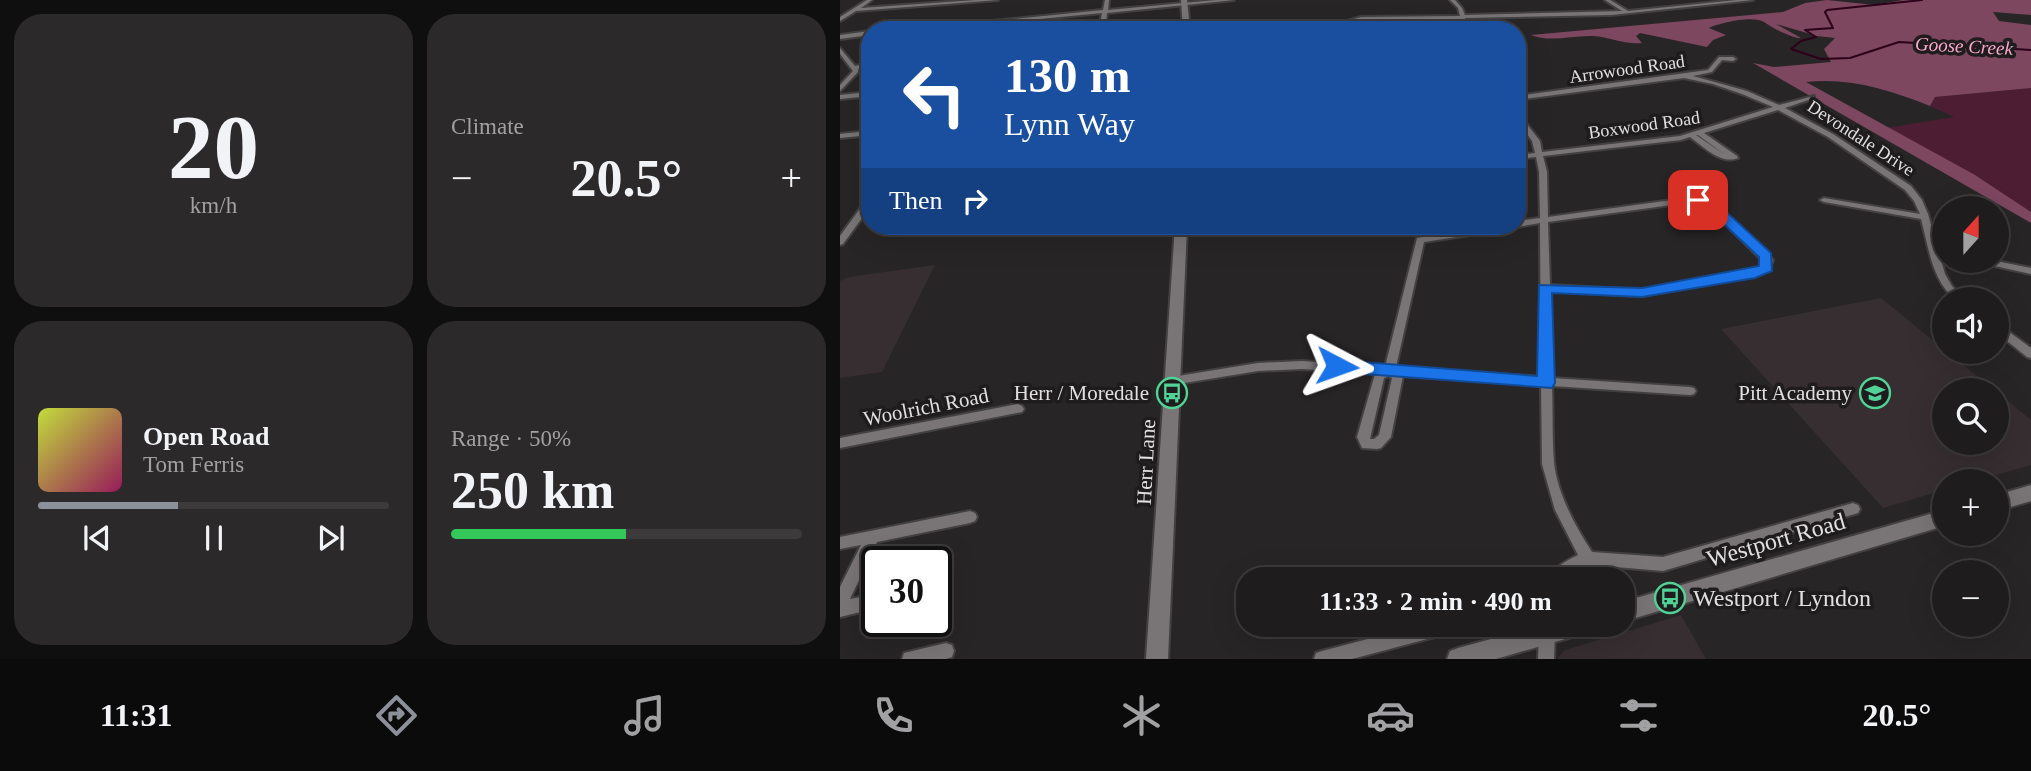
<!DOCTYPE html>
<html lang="en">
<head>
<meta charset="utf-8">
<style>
  :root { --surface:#1e1c1c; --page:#2b2929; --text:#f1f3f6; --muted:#a1a1a3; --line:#3c3a3b; --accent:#8c9099 }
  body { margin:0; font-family:Georgia,serif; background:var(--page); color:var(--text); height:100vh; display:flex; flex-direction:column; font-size:26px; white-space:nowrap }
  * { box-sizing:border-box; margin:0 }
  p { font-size:23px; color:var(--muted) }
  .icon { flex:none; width:38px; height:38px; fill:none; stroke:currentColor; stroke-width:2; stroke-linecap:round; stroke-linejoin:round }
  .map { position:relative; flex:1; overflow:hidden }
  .panel { display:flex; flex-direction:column; gap:14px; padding:14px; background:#100f0f; width:840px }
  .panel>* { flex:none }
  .hud { position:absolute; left:21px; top:21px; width:665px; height:214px; border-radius:28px; box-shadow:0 7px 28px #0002,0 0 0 2px var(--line); background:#1a4fa0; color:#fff; overflow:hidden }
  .needle { width:46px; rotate:21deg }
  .fabs { position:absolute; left:1092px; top:196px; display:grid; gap:14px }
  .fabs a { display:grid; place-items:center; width:77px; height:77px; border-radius:50%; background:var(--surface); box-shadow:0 7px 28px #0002,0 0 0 2px var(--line); font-size:35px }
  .speed { position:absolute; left:21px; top:546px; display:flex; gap:14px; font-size:35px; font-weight:700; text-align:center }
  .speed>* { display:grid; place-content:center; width:91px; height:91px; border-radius:50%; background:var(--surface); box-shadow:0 7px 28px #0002,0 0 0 2px var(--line); line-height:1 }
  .speed .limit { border:4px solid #111; border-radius:10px; background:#fff; color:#111 }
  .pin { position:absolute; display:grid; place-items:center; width:60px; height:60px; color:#fff; margin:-30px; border-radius:14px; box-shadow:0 4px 10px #0006 }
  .me { position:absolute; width:77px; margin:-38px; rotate:94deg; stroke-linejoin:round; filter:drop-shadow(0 0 5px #0008) }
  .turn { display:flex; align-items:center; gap:24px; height:147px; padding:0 28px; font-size:32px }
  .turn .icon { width:91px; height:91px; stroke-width:2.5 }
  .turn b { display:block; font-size:49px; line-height:60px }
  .then { display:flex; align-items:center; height:66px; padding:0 28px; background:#0003; gap:14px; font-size:26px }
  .big { font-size:52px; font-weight:700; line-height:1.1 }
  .panel .tile { flex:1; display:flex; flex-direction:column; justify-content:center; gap:10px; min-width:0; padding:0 24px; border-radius:28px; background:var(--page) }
  .panel .dial { align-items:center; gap:0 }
  .dial b { font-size:91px; line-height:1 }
  .song { display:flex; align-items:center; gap:21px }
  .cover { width:84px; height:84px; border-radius:10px; background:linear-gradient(135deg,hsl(70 70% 55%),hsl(330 70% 35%)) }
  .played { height:7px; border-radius:4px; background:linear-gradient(90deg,var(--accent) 40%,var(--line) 40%) }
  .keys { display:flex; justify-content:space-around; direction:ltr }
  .heat { display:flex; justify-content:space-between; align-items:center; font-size:38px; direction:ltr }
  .charge { height:10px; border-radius:5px; background:linear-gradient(90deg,#34c759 50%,var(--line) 0) }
  .panel .tiles { flex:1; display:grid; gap:14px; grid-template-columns:repeat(2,1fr) }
  .trip { position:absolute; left:396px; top:567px; width:399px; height:70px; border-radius:28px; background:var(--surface); box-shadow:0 7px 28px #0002,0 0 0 2px var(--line); font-weight:700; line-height:70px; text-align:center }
  .tabs { display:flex; height:112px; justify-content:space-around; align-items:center; background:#0c0b0b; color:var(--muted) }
  .tabs .icon { width:49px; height:49px }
  .tabs .on { color:var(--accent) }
  .tabs b { font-size:32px; color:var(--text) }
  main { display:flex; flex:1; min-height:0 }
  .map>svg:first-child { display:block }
  .built { fill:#362e31 }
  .green { fill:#4d1d34 }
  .forest { fill:#7c475f }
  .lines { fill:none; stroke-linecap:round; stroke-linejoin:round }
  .stream { stroke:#2d0119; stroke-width:2 }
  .minor-casing { stroke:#434041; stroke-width:4 }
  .secondary-casing { stroke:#434041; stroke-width:4 }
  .minor { fill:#797577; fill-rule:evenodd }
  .secondary { fill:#797577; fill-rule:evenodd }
  .route { fill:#1a73e8; stroke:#114b97; stroke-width:2 }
  .labels { text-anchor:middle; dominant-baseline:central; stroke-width:7; stroke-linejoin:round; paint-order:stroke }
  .far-street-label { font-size:18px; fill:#e1dfe0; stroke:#1f1c1d }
  .far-water-label { font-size:19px; font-style:italic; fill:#fba6cb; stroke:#1f1c1d }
  .poi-label { font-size:21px; fill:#e1dfe0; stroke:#1f1c1d; text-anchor:end }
  .street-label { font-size:21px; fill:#e1dfe0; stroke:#1f1c1d }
  .near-street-label { font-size:24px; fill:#e1dfe0; stroke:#1f1c1d }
  .near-poi-label { font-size:24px; fill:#e1dfe0; stroke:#1f1c1d; text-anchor:start }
</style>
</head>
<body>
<main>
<section class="panel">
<div class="tiles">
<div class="tile dial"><b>20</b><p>km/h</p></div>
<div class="tile"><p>Climate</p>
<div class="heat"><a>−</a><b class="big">20.5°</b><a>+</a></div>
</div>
<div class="tile">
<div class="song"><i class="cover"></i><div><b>Open Road</b><p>Tom Ferris</p></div></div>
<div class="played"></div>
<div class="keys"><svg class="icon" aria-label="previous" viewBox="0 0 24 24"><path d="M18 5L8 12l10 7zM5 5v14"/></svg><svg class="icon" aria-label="pause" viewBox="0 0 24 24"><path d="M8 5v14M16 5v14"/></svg><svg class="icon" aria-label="next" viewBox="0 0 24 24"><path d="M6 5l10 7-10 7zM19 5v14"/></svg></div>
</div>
<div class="tile"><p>Range · 50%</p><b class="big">250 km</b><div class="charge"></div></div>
</div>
</section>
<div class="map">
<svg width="1191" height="659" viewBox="0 0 1191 659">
  <rect width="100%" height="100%" fill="#282526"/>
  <path class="built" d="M95,265L42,372L0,378V281L9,277Z
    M1041,298L1154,390H1104V443H1157V392L1191,420V465L1135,481H1104V490L1043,508L881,329Z
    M841,615L866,659H717L725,650Z"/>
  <path class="green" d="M1191,88V212L1046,128L1114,117L1090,106L1095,97Z"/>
  <path class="forest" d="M987,0L1034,5L1063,0H1191V15L1153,12L1159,21L1191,25V88L1095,97L1090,106C1051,90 1009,77 966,82L1135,175L1191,212V223L913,63L934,67L991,62L984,49L995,38L977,36L936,24L961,38H958C944,34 934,29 924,22C913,15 879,23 869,28L886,35L873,40L867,47L800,33L796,36L802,43C785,45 770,37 753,36C732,35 711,43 691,35L943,12L965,3Z"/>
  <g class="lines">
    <path class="stream" d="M1082,0L987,10L985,12L993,28L965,30L976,37L961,41L951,49L981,59L1010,58L1059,42L1191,50"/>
    <g class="minor-casing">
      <path id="minor" d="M27,0H32L21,8L136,0H158L16,11L0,21V17Z
        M265,0H269L268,10L376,0H394L267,13L265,30H259L262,13L84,30H62L263,10Z
        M610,0H615L622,8L625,15L782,11L765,0H770L788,11L897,0H913L771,15L625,18L629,30H623L620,19L521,21L486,30H477L521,17L620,16L618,8Z
        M447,22L469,29V30H461L445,25Z
        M30,31V35L0,39V35Z
        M0,48L15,66L30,63V67L18,69V72L0,91V85L13,71L0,54Z
        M879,57H893L896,59L893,61L882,60L872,72L853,76L907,91L939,105L974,96V98L945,108L993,134L1071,186L1082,200L1088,214L1105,274L1112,286L1124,299H1114C1091,277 1089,248 1081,219L984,202L980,200L984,198L1080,214L1074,201L1065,190L988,137L938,110L864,133L897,156L898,158C881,165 864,147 850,137L841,140L703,156L707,172L708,217L854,197L877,206L933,260L929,270L918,275L802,296L710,291L712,378L850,387L854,388L856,391L854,394L850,395L712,386C713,411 712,437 714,462C717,493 735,526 752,552L823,557L1013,503L1018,505L1020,509L1018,513L823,571L763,566L772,579H744L741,568L732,573L726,579H709C714,567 726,561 738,555L715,510L702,464L701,385L563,376L551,437L541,448L537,449L522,448L517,437L535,374L462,369L418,371L332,385L328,384L326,381L328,378L332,377L418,363L462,361L545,367L577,238L654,226H673L669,229L584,242L556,367L701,377L700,223L677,227L674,226H677V221L700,218L699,172L696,157L677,159V155L695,153L692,141L677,120V113L679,114L700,141L702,152L840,136L933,107L902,94L873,84L844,78L677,100V96L868,70ZM856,135H858L885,155ZM853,202L871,210L923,261L922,266L913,271L802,290L710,285L708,222ZM549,376L552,378L539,435L534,439H530L544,378Z
        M30,92V96L0,99V95Z
        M30,131V135L0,138V134Z
        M27,199H30V207L3,244L0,245V236Z
        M1139,261H1156L1191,268V274L1141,263Z
        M1157,325L1161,326L1191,348V358L1187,357L1157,333Z
        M178,404L182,406L184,409L182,412L0,448V438Z
        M130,511L135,513L137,517L135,521L130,523L37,542L10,599L37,594V608L0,617V587L21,545L0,549V537Z
        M102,578L107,580L109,585L107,590L96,593V579Z
        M782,587L804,602L807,607L804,612L799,615L782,604Z
        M581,625H618L616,631L610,633L512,659H474L476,653L482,651Z
        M707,626L713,628L715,634L714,659H698L699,634L701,628Z
        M106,643L112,645L114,651L112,657L106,659H62L64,653Z"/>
    </g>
    <g class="secondary-casing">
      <path id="secondary" d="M341,0H347L350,30H343Z
        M335,226H347L328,659H306Z
        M1191,485V501L1157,511V495Z
        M1104,510V526L782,622V602Z
        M702,625H749L746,632L739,635L656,659H607L610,651L618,648Z"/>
    </g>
    <use href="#minor" class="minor"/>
    <use href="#secondary" class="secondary"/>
  </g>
  <path class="route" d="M858,196L879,205L931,253L932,271L915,278L802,297L712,293L715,383L712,388L497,372L488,366L497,360L697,376L699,285L802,288L919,266V257L870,211L851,200Z"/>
  <defs>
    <g id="bus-ring" transform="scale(1.575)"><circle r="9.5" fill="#1f1c1d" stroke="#51d398" stroke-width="1.5"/><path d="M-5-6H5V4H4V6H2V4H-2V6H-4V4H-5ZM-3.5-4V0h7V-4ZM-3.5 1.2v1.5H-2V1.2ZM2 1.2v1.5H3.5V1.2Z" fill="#51d398"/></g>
    <g id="school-ring" transform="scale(1.575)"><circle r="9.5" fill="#1f1c1d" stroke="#51d398" stroke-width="1.5"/><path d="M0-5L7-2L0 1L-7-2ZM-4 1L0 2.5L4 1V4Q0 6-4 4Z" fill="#51d398"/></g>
  </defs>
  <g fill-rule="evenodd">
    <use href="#bus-ring" x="332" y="393"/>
    <use href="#school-ring" x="1035" y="393"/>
    <use href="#bus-ring" x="830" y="598"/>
  </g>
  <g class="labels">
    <g class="far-street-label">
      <text transform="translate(787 69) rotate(-8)">Arrowood Road</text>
      <text transform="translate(804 125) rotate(-8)">Boxwood Road</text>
      <text transform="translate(1021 138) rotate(33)">Devondale Drive</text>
    </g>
    <g class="far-water-label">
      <text transform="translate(1124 46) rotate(3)">Goose Creek</text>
    </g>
    <g class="poi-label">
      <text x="309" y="393">Herr / Moredale</text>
      <text x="1012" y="393">Pitt Academy</text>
    </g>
    <g class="street-label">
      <text transform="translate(86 407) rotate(-11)">Woolrich Road</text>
      <text transform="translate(306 462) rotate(-87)">Herr Lane</text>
    </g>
    <g class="near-street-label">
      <text transform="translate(936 540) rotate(-16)">Westport Road</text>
    </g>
    <g class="near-poi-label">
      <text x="853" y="598">Westport / Lyndon</text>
    </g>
  </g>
</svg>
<div class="fabs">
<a><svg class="needle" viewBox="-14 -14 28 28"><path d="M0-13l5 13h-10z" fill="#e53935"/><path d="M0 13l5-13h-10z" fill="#a1a1a3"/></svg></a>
<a><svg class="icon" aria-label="sound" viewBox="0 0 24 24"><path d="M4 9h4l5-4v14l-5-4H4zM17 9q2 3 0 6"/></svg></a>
<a><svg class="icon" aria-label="search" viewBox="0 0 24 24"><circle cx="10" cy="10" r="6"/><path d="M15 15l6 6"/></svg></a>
<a>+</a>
<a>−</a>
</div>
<div class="speed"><div class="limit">30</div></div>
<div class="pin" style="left:858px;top:200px;background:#d93025"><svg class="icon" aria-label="arrive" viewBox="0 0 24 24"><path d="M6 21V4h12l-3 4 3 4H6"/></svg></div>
<svg class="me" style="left:497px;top:366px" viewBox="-20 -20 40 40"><path d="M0-17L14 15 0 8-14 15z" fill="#1a73e8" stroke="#fff" stroke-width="4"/></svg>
<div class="trip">11:33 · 2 min · 490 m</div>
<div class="hud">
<div class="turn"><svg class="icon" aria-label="left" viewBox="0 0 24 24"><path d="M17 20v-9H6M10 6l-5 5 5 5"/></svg><div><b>130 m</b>Lynn Way</div></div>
<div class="then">Then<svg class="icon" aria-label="right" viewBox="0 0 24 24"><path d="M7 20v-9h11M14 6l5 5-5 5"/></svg></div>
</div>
</div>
</main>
<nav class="tabs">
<b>11:31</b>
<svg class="icon on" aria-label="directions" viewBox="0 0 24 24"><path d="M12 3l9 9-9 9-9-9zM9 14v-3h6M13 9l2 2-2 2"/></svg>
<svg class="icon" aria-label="music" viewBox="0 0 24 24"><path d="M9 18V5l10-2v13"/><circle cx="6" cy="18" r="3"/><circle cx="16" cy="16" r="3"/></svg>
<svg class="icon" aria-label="phone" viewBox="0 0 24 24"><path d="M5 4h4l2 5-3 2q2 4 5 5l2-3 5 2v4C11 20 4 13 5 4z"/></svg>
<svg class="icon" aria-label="climate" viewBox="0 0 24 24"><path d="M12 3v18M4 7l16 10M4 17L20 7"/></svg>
<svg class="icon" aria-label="car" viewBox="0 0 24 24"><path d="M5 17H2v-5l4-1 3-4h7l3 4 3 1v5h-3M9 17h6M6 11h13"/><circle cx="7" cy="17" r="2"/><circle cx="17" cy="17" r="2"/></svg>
<svg class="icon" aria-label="filters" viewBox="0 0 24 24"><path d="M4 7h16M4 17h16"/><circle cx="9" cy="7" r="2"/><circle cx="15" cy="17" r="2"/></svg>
<b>20.5°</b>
</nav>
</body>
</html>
